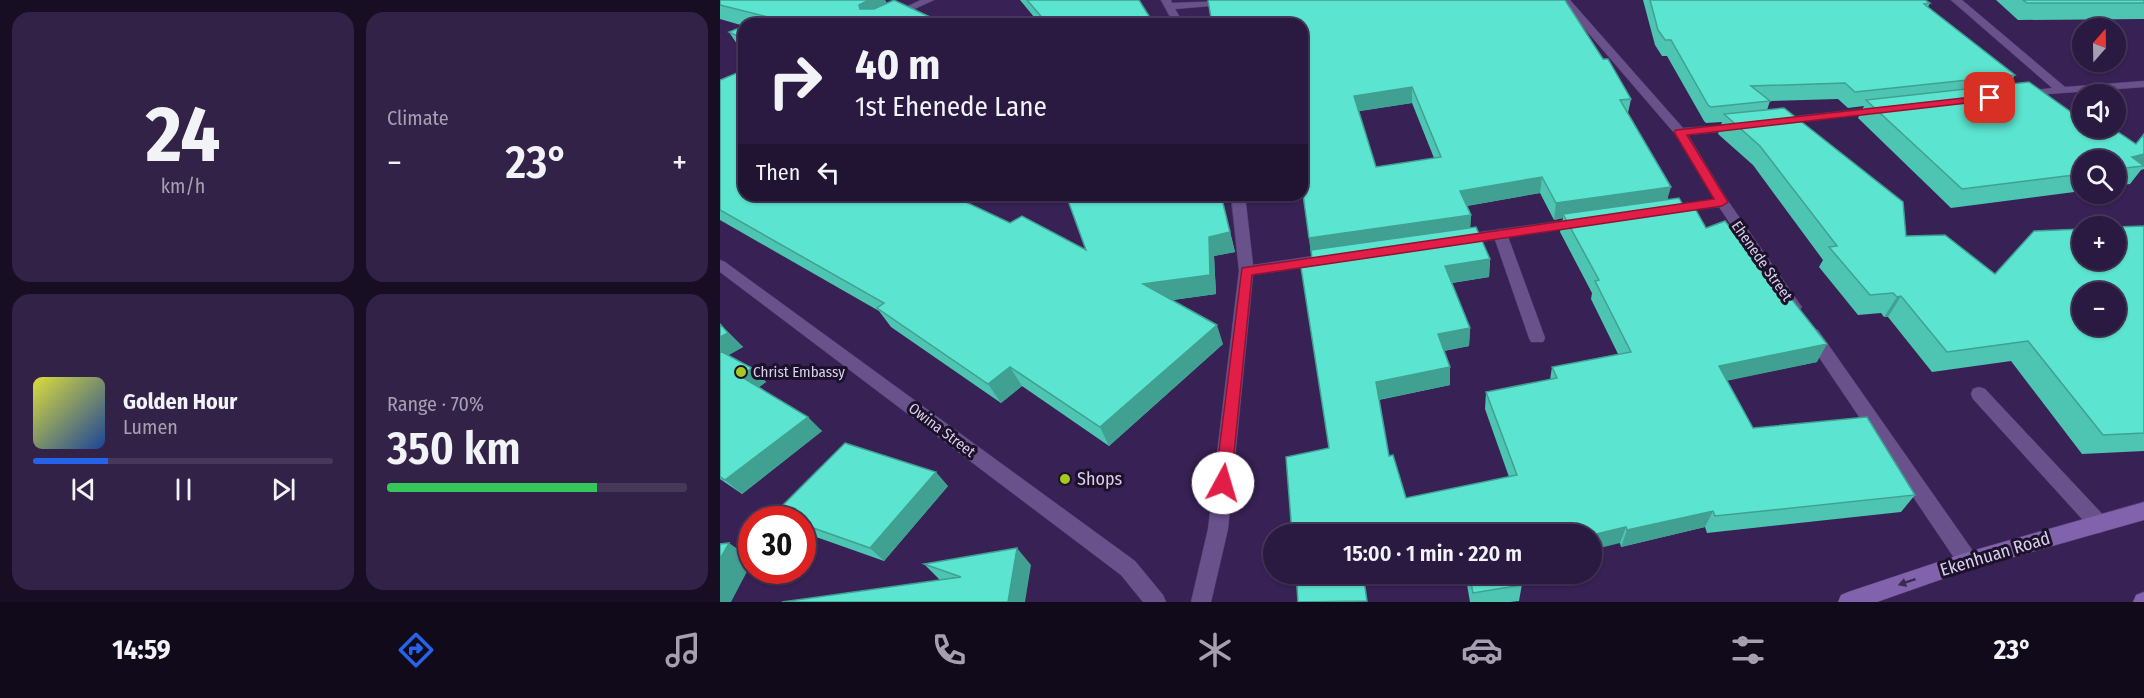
<!DOCTYPE html>
<html lang="en">
<head>
<meta charset="utf-8">
<style>
  :root { --surface:#2a1940; --page:#322247; --text:#f1f3f6; --muted:#a5a0b1; --line:#463859; --accent:#2563eb }
  body { margin:0; font-family:"Fira Sans Condensed",sans-serif; background:var(--page); color:var(--text); height:100vh; display:flex; flex-direction:column; font-size:22px; white-space:nowrap }
  * { box-sizing:border-box; margin:0 }
  p { font-size:20px; color:var(--muted) }
  .icon { flex:none; width:33px; height:33px; fill:none; stroke:currentColor; stroke-width:2; stroke-linecap:round; stroke-linejoin:round }
  .map { position:relative; flex:1; overflow:hidden }
  .side { display:flex; flex-direction:column; gap:12px; padding:12px; background:#170e23; width:720px }
  .side>* { flex:none }
  .banner { position:absolute; left:18px; top:18px; width:570px; height:183px; border-radius:18px; box-shadow:0 2px 4px #0004,0 0 0 2px var(--line); background:#2a1940; color:var(--text); overflow:hidden }
  .needle { width:39px; rotate:20deg }
  .tools { position:absolute; left:1352px; top:18px; display:grid; gap:12px }
  .tools a { display:grid; place-items:center; width:54px; height:54px; border-radius:50%; background:var(--surface); box-shadow:0 2px 4px #0004,0 0 0 2px var(--line); font-size:30px }
  .speed { position:absolute; left:18px; top:506px; display:flex; gap:12px; font-size:30px; font-weight:700; text-align:center }
  .speed>* { display:grid; place-content:center; width:78px; height:78px; border-radius:50%; background:var(--surface); box-shadow:0 2px 4px #0004,0 0 0 2px var(--line); line-height:1 }
  .speed .limit { border:9px solid #d22; background:#fff; color:#111 }
  .pin { position:absolute; display:grid; place-items:center; width:51px; height:51px; color:#fff; margin:-26px; border-radius:12px; box-shadow:0 3px 9px #0006 }
  .me { position:absolute; width:66px; margin:-33px; rotate:6deg; stroke-linejoin:round; filter:drop-shadow(0 0 4px #0008) }
  .turn { display:flex; align-items:center; gap:21px; height:126px; padding:0 18px; font-size:27px }
  .turn .icon { width:78px; height:78px; stroke-width:2.5 }
  .turn b { display:block; font-size:42px; line-height:51px }
  .then { display:flex; align-items:center; height:57px; padding:0 18px; background:#0003; gap:12px; font-size:22px }
  .big { font-size:45px; font-weight:600; line-height:1.1 }
  .side .widget { flex:1; display:flex; flex-direction:column; justify-content:center; gap:9px; min-width:0; padding:0 21px; border-radius:18px; background:var(--page) }
  .side .dial { align-items:center; gap:0 }
  .dial b { font-size:78px; line-height:1 }
  .song { display:flex; align-items:center; gap:18px }
  .cover { width:72px; height:72px; border-radius:9px; background:linear-gradient(135deg,hsl(60 70% 55%),hsl(220 70% 35%)) }
  .played { height:6px; border-radius:3px; background:linear-gradient(90deg,var(--accent) 25%,var(--line) 25%) }
  .keys { display:flex; justify-content:space-around; direction:ltr }
  .heat { display:flex; justify-content:space-between; align-items:center; font-size:33px; direction:ltr }
  .charge { height:9px; border-radius:4px; background:linear-gradient(90deg,#34c759 70%,var(--line) 0) }
  .side .tiles { flex:1; display:grid; gap:12px; grid-template-columns:repeat(2,1fr) }
  .trip { position:absolute; left:543px; top:524px; width:339px; height:60px; border-radius:30px; background:var(--surface); box-shadow:0 2px 4px #0004,0 0 0 2px var(--line); font-weight:600; line-height:60px; text-align:center }
  .menu { display:flex; height:96px; justify-content:space-around; align-items:center; background:#110a1a; color:var(--muted) }
  .menu .icon { width:42px; height:42px }
  .menu .active { color:var(--accent) }
  .menu b { font-size:27px; color:var(--text) }
  main { display:flex; flex:1; min-height:0 }
  .map>svg:first-child { display:block }
  .lines { fill:none; stroke-linecap:round; stroke-linejoin:round }
  .lane-casing { stroke:#533e6c; stroke-width:1 }
  .street-casing { stroke:#533e6c; stroke-width:1 }
  .secondary-casing { stroke:#533e6c; stroke-width:1 }
  .lane { fill:#69528c; fill-rule:evenodd }
  .street { fill:#69528c; fill-rule:evenodd }
  .secondary { fill:#8063ac; fill-rule:evenodd }
  .wall { fill:#4ec4b2; fill-rule:evenodd }
  .shaded-wall { fill:#40a091 }
  .building { fill:#5be4cf; stroke:#40a091; stroke-width:1.5; fill-rule:evenodd }
  .oneway { fill:#392a50 }
  .route { fill:#e11d48; stroke:#92132f; stroke-width:1.5 }
  .poi-dot { fill:#a7c820; stroke:#1b1129; stroke-width:2 }
  .labels { text-anchor:middle; dominant-baseline:central; stroke-width:6; stroke-linejoin:round; paint-order:stroke }
  .street-label { font-size:15px; fill:#d9ceee; stroke:#1b1129 }
  .poi-label { font-size:15px; fill:#d9ceee; stroke:#1b1129; text-anchor:start }
  .near-poi-label { font-size:18px; fill:#d9ceee; stroke:#1b1129; text-anchor:start }
  .near-street-label { font-size:18px; fill:#d9ceee; stroke:#1b1129 }
</style>
</head>
<body>
<main>
<section class="side">
<div class="tiles">
<div class="widget dial"><b>24</b><p>km/h</p></div>
<div class="widget"><p>Climate</p>
<div class="heat"><a>−</a><b class="big">23°</b><a>+</a></div>
</div>
<div class="widget">
<div class="song"><i class="cover"></i><div><b>Golden Hour</b><p>Lumen</p></div></div>
<div class="played"></div>
<div class="keys"><svg class="icon" aria-label="previous" viewBox="0 0 24 24"><path d="M18 5L8 12l10 7zM5 5v14"/></svg><svg class="icon" aria-label="pause" viewBox="0 0 24 24"><path d="M8 5v14M16 5v14"/></svg><svg class="icon" aria-label="next" viewBox="0 0 24 24"><path d="M6 5l10 7-10 7zM19 5v14"/></svg></div>
</div>
<div class="widget"><p>Range · 70%</p><b class="big">350 km</b><div class="charge"></div></div>
</div>
</section>
<div class="map">
<svg width="1424" height="602" viewBox="0 0 1424 602">
  <rect width="100%" height="100%" fill="#382155"/>
  <g class="lines">
    <g class="lane-casing">
      <path id="lane" d="M780,229L787,234L825,338L823,342H811L809,338L773,234Z
        M1259,387L1265,389L1386,518L1389,524L1386,530L1379,533L1372,530L1253,399L1251,394L1253,389Z"/>
    </g>
    <g class="street-casing">
      <path id="street" d="M201,0H214L162,24H149Z
        M441,0H451L452,3L531,0L526,3L455,9L464,24H454Z
        M840,0H850L963,128L1022,124L1024,126L1018,130L968,135L1008,201L1079,303L1082,307L1079,311H1069L999,207L949,212L947,209L949,206L994,199L955,134Z
        M1231,0H1242L1345,87L1424,81V87L1300,96V92L1332,88Z
        M1161,107L1167,110L1165,112L1060,124L1054,121L1060,118Z
        M511,195H525L533,265L600,255L607,260L600,265L533,275L508,529L491,602H471L488,529L519,271Z
        M862,218L867,219L869,222L867,225L740,245L733,240L740,235Z
        M0,260L5,262L415,561L443,595L446,602H423L401,575L0,272Z
        M1092,328L1098,330L1255,554L1258,561L1255,568L1248,570L1241,568L1086,338L1084,334L1086,330Z"/>
    </g>
    <g class="secondary-casing">
      <path id="secondary" d="M1424,502V520L1248,570L1157,602H1118L1121,595L1128,592L1248,552Z
        M1424,592V602H1413L1416,595Z"/>
    </g>
    <use href="#lane" class="lane"/>
    <use href="#street" class="street"/>
    <use href="#secondary" class="secondary"/>
  </g>
  <path class="wall" d="M0,0H165L166,3L225,24H24V26L0,19Z
    M300,0H419L319,23Z
    M923,0H1205L1210,3L1208,7L1295,75L1289,84L1362,128L1416,144L1424,134V169L1421,170L1410,184L1395,186V160H1362V191L1231,208L1138,118L1144,106L1128,108L1118,99L1050,101L1047,110L1186,236L1275,274L1424,226V451L1362,454L1291,361L1212,372L1168,317H1164L1161,313L1138,315L1099,267L1103,260L1033,165L998,134L1002,122L986,123L984,121L947,56H942L935,45Z
    M1276,0H1424V19L1298,20Z
    M582,24L883,59L911,99L908,113L948,199L963,205L986,228L1097,362L1007,380L1033,428L1195,495L1181,512L987,533L985,527L901,547L900,543L572,534L609,448L592,259L582,188ZM692,103L714,158L656,167L638,111ZM820,193L834,220L843,218L840,232L872,293L871,299L898,354L832,367L830,380L766,392L765,409L789,477L686,498L669,456L659,400L730,385L724,351L749,346L750,328L732,283L769,277L770,259L750,227L751,215L747,206Z
    M24,26V51L21,50L9,32Z
    M0,80L244,195L239,199L290,223L366,250L501,195L515,252L494,256L496,294L453,300L503,344L389,446L302,386L281,403L171,327L159,311L0,220Z
    M0,324L23,347L8,355L32,368L46,382L39,387L102,431L22,494L0,479Z
    M228,486L164,561L82,532V519H60L54,514Z
    M204,564L311,565L220,580Z
    M745,573H837L836,576L802,584L799,601L790,602H750Z"/>
  <path class="shaded-wall" d="M149,0H165L171,11L140,9L139,5Z
    M692,87V103L635,112L634,96Z
    M1424,154V166L1412,157Z
    M822,177L820,193L740,207V191Z
    M951,187L946,204L843,214V218L834,220L836,203Z
    M219,195H244L226,207Z
    M751,215L750,232L591,254L589,238Z
    M510,232L515,252L494,256L496,294L430,303L423,284L489,237Z
    M770,259L769,277L725,284V266Z
    M1181,296L1168,317H1164L1177,297Z
    M497,325L503,344L389,446L380,427Z
    M750,328L749,346L718,352V334Z
    M8,333L23,347L2,359L0,357V337Z
    M1107,344L1097,362L992,384L999,366Z
    M290,367L302,386L281,403L268,384Z
    M730,367V385L657,400L656,382Z
    M32,368L46,382L35,390L20,376Z
    M88,417L102,431L22,494L5,480Z
    M216,472L228,486L164,561L150,548Z
    M993,511L985,527L901,547L907,530Z
    M906,527L900,543L872,550V535Z
    M9,543L32,559V562L11,602H0V559Z
    M297,548L311,565L305,602H288Z
    M643,573H676L644,581Z
    M798,573H837L836,576L796,586Z"/>
  <path class="building" d="M0,0H149L139,5L140,9H154L174,0L225,24H29L48,17L0,5Z
    M307,0H419L434,24H314L326,22Z
    M488,0H845L883,59H888L911,99L900,100L951,187L836,203L822,177L740,191L751,215L589,238L582,187V24H492ZM692,87L721,157L656,167L634,96Z
    M930,0H1205L1210,3L1204,4L1295,75L1135,92L1125,83L1031,86L1050,101L991,107L988,105L951,40H945L938,30Z
    M1303,0H1424V3H1307Z
    M24,26V39L9,32Z
    M24,70V195H231L290,223L302,216L366,250L346,195H501L510,232L489,237L490,275L423,284L497,325L380,427L290,367L268,384L157,308L164,303L0,210V80Z
    M1309,82L1362,120V128H1392L1416,144L1424,134V154L1412,157L1424,166L1395,169V160H1362V174L1242,189L1146,100Z
    M1064,108L1183,202L1186,236L1225,235L1275,274L1314,231L1362,229V260H1395V227L1424,226V433L1383,435L1308,341L1227,352L1181,296L1177,297L1173,293L1150,295L1109,247L1117,246L1040,146L1004,114ZM1362,292H1395V326H1362Z
    M959,198L963,205L972,203L986,228L1005,221L1061,292H1066L1107,344L999,366L1033,428L1147,417L1195,495L995,516L993,511L907,530L906,527L872,535V534H572L566,457L609,448L580,261L592,259L591,250L756,227L770,259L725,266L750,328L718,334L730,367L656,382L669,456L673,455L686,498L797,475L766,392L837,378L832,367L911,352L875,281L879,280L843,214Z
    M0,324L8,333L0,337Z
    M0,351L32,368L20,376L88,417L5,480L0,477Z
    M125,443L216,472L150,548L82,524V519H68L54,514Z
    M9,543L0,559V544Z
    M297,548L288,602H62L241,577L204,564Z
    M576,573H643L647,601L578,602Z
    M749,573H799L802,585L753,593Z"/>
  <defs><path id="oneway-solid" d="M-6-.8H1V-3.2L6.5 0L1 3.2V.8H-6Z" transform="scale(1.5)"/></defs>
  <use class="oneway" href="#oneway-solid" transform="translate(1187 582) rotate(161)"/>
  <path class="route" d="M1270,95L1273,96V100L967,135L1008,202L1002,206L532,275L511,483L509,488L503,490L497,488L495,483L522,268L994,199L954,132L956,130Z"/>
  <g class="poi-dot">
    <circle cx="21" cy="372" r="6"/>
    <circle cx="345" cy="479" r="6"/>
  </g>
  <g class="labels">
    <g class="street-label">
      <text transform="translate(1042 261) rotate(55)">Ehenede Street</text>
      <text transform="translate(222 430) rotate(37)">Owina Street</text>
    </g>
    <g class="poi-label">
      <text x="33" y="372">Christ Embassy</text>
    </g>
    <g class="near-poi-label">
      <text x="357" y="479">Shops</text>
    </g>
    <g class="near-street-label">
      <text transform="translate(1275 554) rotate(-17)">Ekenhuan Road</text>
    </g>
  </g>
</svg>
<div class="tools">
<a><svg class="needle" viewBox="-14 -14 28 28"><path d="M0-13l5 13h-10z" fill="#e53935"/><path d="M0 13l5-13h-10z" fill="#a5a0b1"/></svg></a>
<a><svg class="icon" aria-label="sound" viewBox="0 0 24 24"><path d="M4 9h4l5-4v14l-5-4H4zM17 9q2 3 0 6"/></svg></a>
<a><svg class="icon" aria-label="search" viewBox="0 0 24 24"><circle cx="10" cy="10" r="6"/><path d="M15 15l6 6"/></svg></a>
<a>+</a>
<a>−</a>
</div>
<div class="speed"><div class="limit">30</div></div>
<div class="pin" style="left:1270px;top:98px;background:#d93025"><svg class="icon" aria-label="arrive" viewBox="0 0 24 24"><path d="M6 21V4h12l-3 4 3 4H6"/></svg></div>
<svg class="me" style="left:503px;top:483px" viewBox="-20 -20 40 40"><circle r="19" fill="#fff"/><path d="M0-13L10 11 0 6-10 11z" fill="#e11d48"/></svg>
<div class="trip">15:00 · 1 min · 220 m</div>
<div class="banner">
<div class="turn"><svg class="icon" aria-label="right" viewBox="0 0 24 24"><path d="M7 20v-9h11M14 6l5 5-5 5"/></svg><div><b>40 m</b>1st Ehenede Lane</div></div>
<div class="then">Then<svg class="icon" aria-label="left" viewBox="0 0 24 24"><path d="M17 20v-9H6M10 6l-5 5 5 5"/></svg></div>
</div>
</div>
</main>
<nav class="menu">
<b>14:59</b>
<svg class="icon active" aria-label="directions" viewBox="0 0 24 24"><path d="M12 3l9 9-9 9-9-9zM9 14v-3h6M13 9l2 2-2 2"/></svg>
<svg class="icon" aria-label="music" viewBox="0 0 24 24"><path d="M9 18V5l10-2v13"/><circle cx="6" cy="18" r="3"/><circle cx="16" cy="16" r="3"/></svg>
<svg class="icon" aria-label="phone" viewBox="0 0 24 24"><path d="M5 4h4l2 5-3 2q2 4 5 5l2-3 5 2v4C11 20 4 13 5 4z"/></svg>
<svg class="icon" aria-label="climate" viewBox="0 0 24 24"><path d="M12 3v18M4 7l16 10M4 17L20 7"/></svg>
<svg class="icon" aria-label="car" viewBox="0 0 24 24"><path d="M5 17H2v-5l4-1 3-4h7l3 4 3 1v5h-3M9 17h6M6 11h13"/><circle cx="7" cy="17" r="2"/><circle cx="17" cy="17" r="2"/></svg>
<svg class="icon" aria-label="filters" viewBox="0 0 24 24"><path d="M4 7h16M4 17h16"/><circle cx="9" cy="7" r="2"/><circle cx="15" cy="17" r="2"/></svg>
<b>23°</b>
</nav>
</body>
</html>
